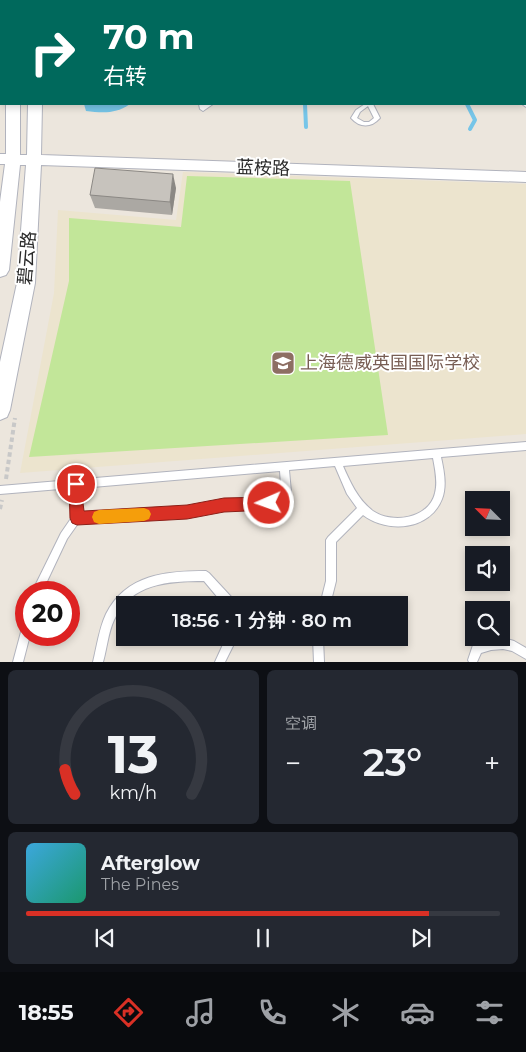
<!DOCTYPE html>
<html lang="zh">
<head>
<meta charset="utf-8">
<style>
  :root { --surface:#171b24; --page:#242831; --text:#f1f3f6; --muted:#9ea1a6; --line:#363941; --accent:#d93025 }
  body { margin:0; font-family:Montserrat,"Noto Sans SC",sans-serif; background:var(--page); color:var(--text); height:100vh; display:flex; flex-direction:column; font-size:19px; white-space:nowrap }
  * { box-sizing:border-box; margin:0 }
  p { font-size:16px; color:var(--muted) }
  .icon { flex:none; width:28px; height:28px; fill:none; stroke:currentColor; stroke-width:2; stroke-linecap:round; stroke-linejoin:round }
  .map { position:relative; height:662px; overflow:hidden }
  .details { display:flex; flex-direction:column; gap:8px; padding:8px; background:#0d0f14; flex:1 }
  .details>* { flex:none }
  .guide { position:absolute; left:0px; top:0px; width:526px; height:105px; box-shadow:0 2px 8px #0003; background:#00695c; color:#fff; overflow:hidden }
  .needle { width:32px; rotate:294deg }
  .buttons { position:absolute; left:465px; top:491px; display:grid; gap:10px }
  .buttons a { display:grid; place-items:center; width:45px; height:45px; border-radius:0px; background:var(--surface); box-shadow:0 2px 8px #0003; font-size:25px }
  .speed { position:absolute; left:15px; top:581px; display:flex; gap:10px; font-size:25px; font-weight:700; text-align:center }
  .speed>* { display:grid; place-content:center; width:65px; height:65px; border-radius:50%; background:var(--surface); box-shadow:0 2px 8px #0003; line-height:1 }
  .speed .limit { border:8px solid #d22; background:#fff; color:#111 }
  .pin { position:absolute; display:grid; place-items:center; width:42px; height:42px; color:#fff; margin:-21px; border:2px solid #fff; border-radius:50%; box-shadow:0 1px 5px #0007 }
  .me { position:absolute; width:55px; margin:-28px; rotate:268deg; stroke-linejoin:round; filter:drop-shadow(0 0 4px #0008) }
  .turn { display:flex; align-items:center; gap:18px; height:105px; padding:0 20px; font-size:22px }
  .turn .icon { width:65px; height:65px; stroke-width:2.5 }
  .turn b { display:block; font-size:35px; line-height:42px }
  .big { font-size:38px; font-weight:600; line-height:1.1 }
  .details .card { flex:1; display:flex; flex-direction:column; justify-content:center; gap:8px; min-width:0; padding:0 18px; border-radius:8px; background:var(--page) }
  .details .dial { align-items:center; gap:0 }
  .dial svg { height:130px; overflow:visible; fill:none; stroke:var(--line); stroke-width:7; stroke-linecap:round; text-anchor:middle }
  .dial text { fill:var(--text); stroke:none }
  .song { display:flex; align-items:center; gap:15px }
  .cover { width:60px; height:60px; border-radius:8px; background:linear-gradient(135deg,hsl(200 70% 55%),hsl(160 70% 35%)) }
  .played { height:5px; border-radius:2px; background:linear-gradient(90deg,var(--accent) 85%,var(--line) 85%) }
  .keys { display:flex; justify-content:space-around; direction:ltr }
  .heat { display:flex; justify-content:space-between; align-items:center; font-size:28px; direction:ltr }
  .details .tiles { flex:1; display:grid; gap:8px; grid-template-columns:1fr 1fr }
  .card:last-child { grid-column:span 2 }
  .trip { position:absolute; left:116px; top:596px; width:292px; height:50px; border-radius:0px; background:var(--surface); box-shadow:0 2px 8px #0003; font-weight:600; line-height:50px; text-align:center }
  .tabs { display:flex; height:80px; justify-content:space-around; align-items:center; background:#090b0e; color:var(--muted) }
  .tabs .icon { width:35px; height:35px }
  .tabs .active { color:var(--accent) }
  .tabs b { font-size:22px; color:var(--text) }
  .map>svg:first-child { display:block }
  .education { fill:#ece4ce }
  .pitch { fill:#c2e699 }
  .water { fill:#76c5e8 }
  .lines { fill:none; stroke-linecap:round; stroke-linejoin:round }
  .stream { stroke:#76c5e8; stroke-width:4 }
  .service-casing { stroke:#b1b3bd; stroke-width:2 }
  .tertiary-casing { stroke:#b1b3bd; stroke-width:2 }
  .path-far1 { stroke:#c8c8c8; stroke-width:2; stroke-dasharray:2.5 2; stroke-linecap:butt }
  .path { stroke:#c8c8c8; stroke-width:4; stroke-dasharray:4.5 3; stroke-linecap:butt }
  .service { fill:#fff; fill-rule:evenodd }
  .tertiary { fill:#fff; fill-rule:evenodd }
  .wall { fill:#aba8a3 }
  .shaded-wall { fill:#8b8884 }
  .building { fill:#c7c3bd; stroke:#8b8884 }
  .route { fill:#d93025; stroke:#8d1f18 }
  .slow { fill:#f59e0b }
  .labels { text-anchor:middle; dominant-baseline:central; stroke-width:4; stroke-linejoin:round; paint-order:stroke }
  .street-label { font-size:18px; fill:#2b2b2b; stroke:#fff }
  .education-label { font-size:18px; fill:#785e54; stroke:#fff; text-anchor:start }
</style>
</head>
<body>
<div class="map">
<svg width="526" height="662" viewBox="0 0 526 662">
  <rect width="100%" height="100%" fill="#ece6dd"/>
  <path class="education" d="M183,172L526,184V434L20,473L54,293L58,210L176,220Z"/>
  <path class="pitch" d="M187,176L350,181L388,435L29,457L69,281V218L181,227Z"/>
  <path class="water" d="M84,104H130C116,114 103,113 86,111Z"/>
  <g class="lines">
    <path class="stream" d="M305,104L306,127
      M467,104L475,120L470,129"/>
    <g class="service-casing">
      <path id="service" d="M168,0H172V1H168Z
        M365,0H369V1H365Z
        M377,0H381V1H377Z
        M498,0H503V1H499Z
        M525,54H526V58H525Z
        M525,102L526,103V107L522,104H525Z
        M199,104H205V105L207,104H213L203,111L200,109Z
        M365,104H373L380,118C371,128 360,128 351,118L356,110ZM368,106L374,118L369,122H364L357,118L360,112Z
        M526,442V450L441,457C444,471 447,486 442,499C430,530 388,534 363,515L336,542V581L330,605H320L326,581V540L328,537L357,508L347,494L335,466L289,470L292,503L290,506L287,508L224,510L187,517L79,522L67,539L42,592H32L61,533L72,517V488L0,494V486ZM433,458C435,469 438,482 435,493C429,519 392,524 373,511C358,500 350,482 343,466ZM280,471L282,499L224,500L187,507L81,513V488Z
        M206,571L209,573L235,601L236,605H224L204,581C168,581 131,583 114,620C108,633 107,648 103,662H93C97,646 99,629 106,614C126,574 167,571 206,571Z
        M26,627V635H30L23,662H13L21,632L22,628Z
        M226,638H283L282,642L278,643L234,644L225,662H215Z
        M313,638H323L324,662H314Z
        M503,638L514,641L526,648V659L512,651L503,649L491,650L481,653L477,662H469L468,660L473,645L491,639Z"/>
    </g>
    <g class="tertiary-casing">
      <path id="tertiary" d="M7,0H19V1H8Z
        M25,0H37V1H26Z
        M6,104H20V155H27L28,104H42L41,155L526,172V182L41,165L35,283L10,410L7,417L0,420V362L17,283L26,165H20L9,270L6,275L0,277V202L5,164H0V154H6Z"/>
    </g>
    <path class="path-far1" d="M0,76L1,26"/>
    <path class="path" d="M6,479L15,418
      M0,509L2,500"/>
    <use href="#service" class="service"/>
    <use href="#tertiary" class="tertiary"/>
  </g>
  <path class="wall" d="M176,188L172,215L95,208L90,195Z"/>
  <path class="shaded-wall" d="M173,174L176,188L172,215L170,202Z"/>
  <path class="building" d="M95,168L173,174L170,202L90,195Z"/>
  <path class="route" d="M76,477L80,479L84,511L187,505L224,498L269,497L274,499L276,503L274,508L269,510L224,512L187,519L77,525L72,523L70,518L69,484L71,479Z"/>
  <path class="slow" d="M144,508L149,510L151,514L149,519L144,521L99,524L94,522L92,517L94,512L99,510Z"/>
  <defs>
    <g id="school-square" transform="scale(1.25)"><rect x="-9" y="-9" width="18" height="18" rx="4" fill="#8d6e63" stroke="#fff"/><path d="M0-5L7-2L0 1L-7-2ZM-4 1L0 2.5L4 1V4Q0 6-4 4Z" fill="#fff"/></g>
  </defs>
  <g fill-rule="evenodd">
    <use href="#school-square" x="283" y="363"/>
  </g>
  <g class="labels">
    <g class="street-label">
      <text transform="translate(263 168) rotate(2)">蓝桉路</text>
      <text transform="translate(27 258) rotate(-85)">碧云路</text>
    </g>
    <g class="education-label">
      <text x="300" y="363">上海德威英国国际学校</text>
    </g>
  </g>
</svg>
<div class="buttons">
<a><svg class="needle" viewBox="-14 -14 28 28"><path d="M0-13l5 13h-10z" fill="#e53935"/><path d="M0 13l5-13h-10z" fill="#9ea1a6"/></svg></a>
<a><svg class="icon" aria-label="sound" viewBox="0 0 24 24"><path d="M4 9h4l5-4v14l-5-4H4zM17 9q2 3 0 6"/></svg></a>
<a><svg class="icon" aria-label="search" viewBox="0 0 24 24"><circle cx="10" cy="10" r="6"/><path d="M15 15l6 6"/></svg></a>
</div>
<div class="speed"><div class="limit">20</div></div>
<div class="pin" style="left:76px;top:484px;background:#d93025"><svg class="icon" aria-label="arrive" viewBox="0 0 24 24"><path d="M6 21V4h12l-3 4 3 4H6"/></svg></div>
<svg class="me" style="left:269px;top:503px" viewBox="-20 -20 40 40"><circle r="17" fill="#d93025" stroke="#fff" stroke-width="3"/><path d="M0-11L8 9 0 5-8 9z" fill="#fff"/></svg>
<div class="trip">18:56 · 1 分钟 · 80 m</div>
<div class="guide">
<div class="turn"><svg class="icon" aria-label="right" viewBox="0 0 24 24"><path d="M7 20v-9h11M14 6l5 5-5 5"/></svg><div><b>70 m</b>右转</div></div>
</div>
</div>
<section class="details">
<div class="tiles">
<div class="card dial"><svg viewBox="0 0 100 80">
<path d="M14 69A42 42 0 1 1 86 69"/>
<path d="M14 69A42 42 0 0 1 8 54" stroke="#d93025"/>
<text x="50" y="56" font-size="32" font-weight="700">13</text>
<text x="50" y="72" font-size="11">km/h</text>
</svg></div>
<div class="card"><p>空调</p>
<div class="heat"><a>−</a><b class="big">23°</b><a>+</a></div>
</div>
<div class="card">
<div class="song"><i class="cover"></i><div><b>Afterglow</b><p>The Pines</p></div></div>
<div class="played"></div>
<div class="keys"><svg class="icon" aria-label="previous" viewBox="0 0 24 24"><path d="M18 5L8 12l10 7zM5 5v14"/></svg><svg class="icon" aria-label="pause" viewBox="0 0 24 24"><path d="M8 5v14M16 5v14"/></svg><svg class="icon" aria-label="next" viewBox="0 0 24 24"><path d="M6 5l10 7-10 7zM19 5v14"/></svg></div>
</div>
</div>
</section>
<nav class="tabs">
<b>18:55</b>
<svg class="icon active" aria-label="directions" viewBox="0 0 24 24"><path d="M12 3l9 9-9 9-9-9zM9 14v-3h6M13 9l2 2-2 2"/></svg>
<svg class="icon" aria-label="music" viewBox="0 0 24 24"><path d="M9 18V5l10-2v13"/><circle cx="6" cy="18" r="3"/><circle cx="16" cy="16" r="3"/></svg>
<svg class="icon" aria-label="phone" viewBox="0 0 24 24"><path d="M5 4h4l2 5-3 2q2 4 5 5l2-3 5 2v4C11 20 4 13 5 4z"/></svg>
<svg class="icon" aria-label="climate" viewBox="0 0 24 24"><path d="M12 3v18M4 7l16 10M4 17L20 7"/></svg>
<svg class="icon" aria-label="car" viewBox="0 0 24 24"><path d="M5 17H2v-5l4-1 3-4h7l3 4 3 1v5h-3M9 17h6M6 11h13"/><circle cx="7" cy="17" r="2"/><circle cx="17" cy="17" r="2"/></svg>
<svg class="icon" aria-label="filters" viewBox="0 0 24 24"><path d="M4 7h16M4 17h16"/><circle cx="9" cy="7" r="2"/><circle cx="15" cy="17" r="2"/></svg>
</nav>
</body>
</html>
